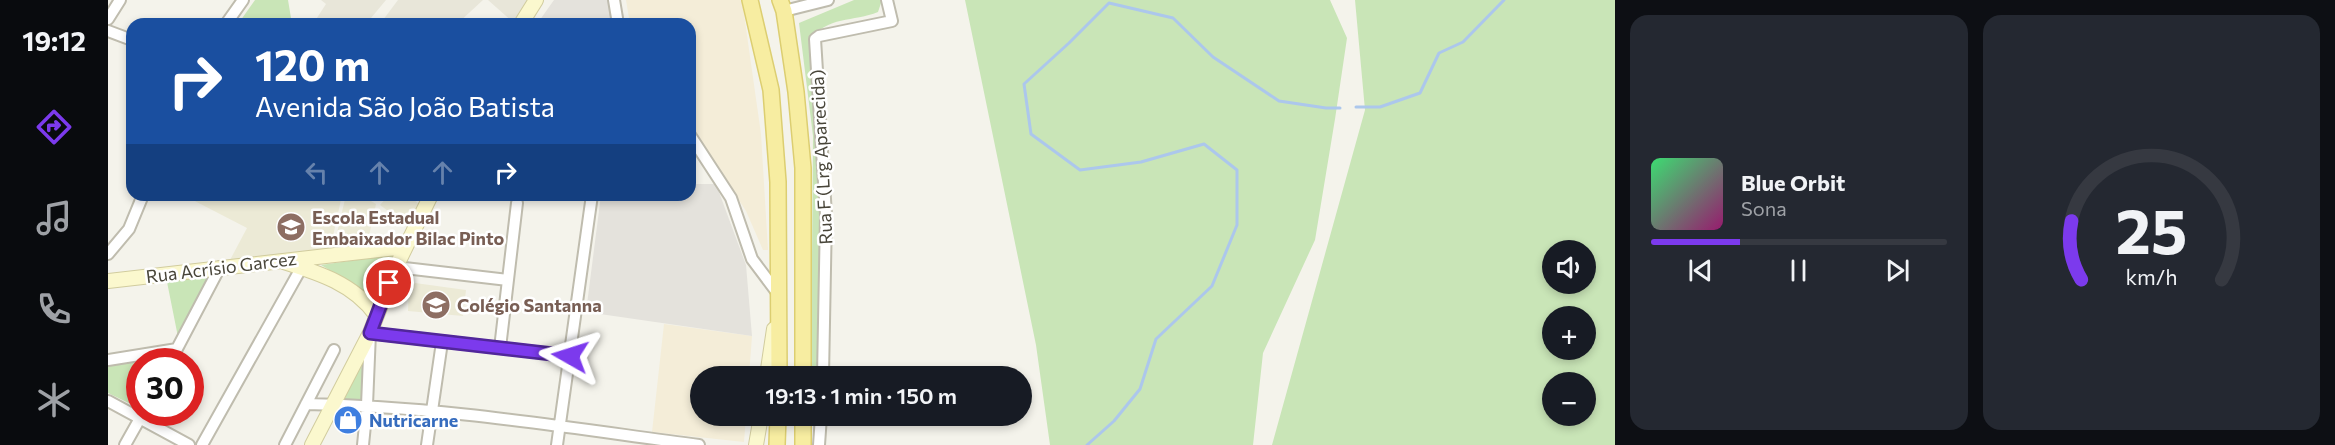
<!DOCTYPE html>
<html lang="pt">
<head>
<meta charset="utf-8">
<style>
  :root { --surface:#171b24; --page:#242831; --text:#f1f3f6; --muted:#9ea1a6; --line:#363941; --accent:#7c3aed }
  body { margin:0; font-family:Commissioner,sans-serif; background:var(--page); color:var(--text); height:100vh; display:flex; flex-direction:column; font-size:22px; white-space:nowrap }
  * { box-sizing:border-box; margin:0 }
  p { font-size:20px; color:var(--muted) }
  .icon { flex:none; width:33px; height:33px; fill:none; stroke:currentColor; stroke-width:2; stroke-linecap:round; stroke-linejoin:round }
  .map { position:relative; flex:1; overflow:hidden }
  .details { display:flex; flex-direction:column; gap:15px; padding:15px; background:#0d0f14; width:720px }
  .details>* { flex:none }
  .banner { position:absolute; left:18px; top:18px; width:570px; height:183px; border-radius:18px; box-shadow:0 3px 9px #0003; background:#1a4fa0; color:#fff; overflow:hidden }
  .fabs { position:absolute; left:1434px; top:240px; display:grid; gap:12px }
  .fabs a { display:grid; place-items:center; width:54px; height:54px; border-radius:50%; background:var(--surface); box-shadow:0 3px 9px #0003; font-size:30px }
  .speed { position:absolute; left:18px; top:348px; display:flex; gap:12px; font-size:30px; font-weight:700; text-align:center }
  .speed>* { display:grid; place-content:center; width:78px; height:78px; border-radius:50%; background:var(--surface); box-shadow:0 3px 9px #0003; line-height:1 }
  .speed .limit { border:9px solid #d22; background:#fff; color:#111 }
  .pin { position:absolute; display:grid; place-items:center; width:51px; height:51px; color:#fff; margin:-26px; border:3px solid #fff; border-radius:50%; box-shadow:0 2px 6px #0007 }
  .me { position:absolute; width:66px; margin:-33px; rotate:276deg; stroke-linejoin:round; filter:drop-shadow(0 0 4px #0008) }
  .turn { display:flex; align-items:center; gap:21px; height:126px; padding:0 30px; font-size:27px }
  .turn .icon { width:78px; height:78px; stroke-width:2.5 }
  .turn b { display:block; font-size:42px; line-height:51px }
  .lanes { display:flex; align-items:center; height:57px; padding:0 30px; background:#0003; justify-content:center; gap:30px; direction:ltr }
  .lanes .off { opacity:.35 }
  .details .card { flex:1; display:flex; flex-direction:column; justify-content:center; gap:9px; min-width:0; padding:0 21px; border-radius:18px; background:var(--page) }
  .details .dial { align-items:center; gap:0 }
  .dial svg { height:156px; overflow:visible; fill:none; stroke:var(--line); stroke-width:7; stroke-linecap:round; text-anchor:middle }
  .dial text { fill:var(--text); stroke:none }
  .song { display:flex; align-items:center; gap:18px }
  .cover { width:72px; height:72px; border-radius:9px; background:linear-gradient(135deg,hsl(140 70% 55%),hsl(320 70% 35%)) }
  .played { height:6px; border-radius:3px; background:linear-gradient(90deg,var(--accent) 30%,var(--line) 30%) }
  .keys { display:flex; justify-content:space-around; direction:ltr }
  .details .tiles { flex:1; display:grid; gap:15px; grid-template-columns:repeat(2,1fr) }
  .trip { position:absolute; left:582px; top:366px; width:342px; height:60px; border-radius:30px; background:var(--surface); box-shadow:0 3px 9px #0003; font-weight:600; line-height:60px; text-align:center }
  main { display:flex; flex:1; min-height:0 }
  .tab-bar { display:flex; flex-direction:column; width:108px; justify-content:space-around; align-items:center; background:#090b0e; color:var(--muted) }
  .tab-bar .icon { width:42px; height:42px }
  .tab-bar .active { color:var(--accent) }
  .tab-bar b { font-size:27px; color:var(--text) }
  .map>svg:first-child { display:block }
  .residential { fill:#e8e6d9 }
  .commercial { fill:#f4edd8 }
  .industrial { fill:#e4e2dc }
  .education { fill:#ecead6 }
  .green { fill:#c9e5b7; fill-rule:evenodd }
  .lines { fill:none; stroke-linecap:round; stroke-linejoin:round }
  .stream { stroke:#acc7ec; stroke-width:3 }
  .street-casing { stroke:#bfbcae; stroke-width:14 }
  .secondary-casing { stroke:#d1cc9e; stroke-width:16 }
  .primary-casing { stroke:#dcce71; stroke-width:18 }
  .street { stroke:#fff; stroke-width:10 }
  .secondary { stroke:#fbf8ce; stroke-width:14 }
  .primary { stroke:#f7eda1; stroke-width:15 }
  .route-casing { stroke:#51269a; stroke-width:15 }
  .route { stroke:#7c3aed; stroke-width:10 }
  .labels { text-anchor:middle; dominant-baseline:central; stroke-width:5; stroke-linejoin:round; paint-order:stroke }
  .street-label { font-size:18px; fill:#484539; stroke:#fff }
  .education-label { font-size:18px; font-weight:bold; fill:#785e54; stroke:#fff; text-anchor:start }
  .shop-label { font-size:18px; font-weight:bold; fill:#366cbe; stroke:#fff; text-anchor:start }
</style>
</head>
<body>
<main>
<nav class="tab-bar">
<b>19:12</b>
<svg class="icon active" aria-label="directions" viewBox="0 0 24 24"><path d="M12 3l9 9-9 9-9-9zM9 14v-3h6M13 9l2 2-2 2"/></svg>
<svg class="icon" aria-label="music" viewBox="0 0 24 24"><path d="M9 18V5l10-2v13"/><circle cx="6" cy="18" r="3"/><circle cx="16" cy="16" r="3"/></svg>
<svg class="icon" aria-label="phone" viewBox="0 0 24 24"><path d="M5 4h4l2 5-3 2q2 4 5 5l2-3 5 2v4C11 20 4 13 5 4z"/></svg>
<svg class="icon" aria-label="climate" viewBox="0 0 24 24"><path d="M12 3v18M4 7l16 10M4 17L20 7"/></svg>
</nav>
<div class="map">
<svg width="1507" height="445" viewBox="0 0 1507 445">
  <rect width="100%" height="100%" fill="#f4f3eb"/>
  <path class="residential" d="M213,0H278L258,24H205L218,4Z
    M290,0H375L349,24H272Z
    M380,0H423L406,23Z"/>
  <path class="commercial" d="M518,0H634L653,134L660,250H655L638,211L582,126V24H522Z
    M556,324L644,336L641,376H592V416H638L636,442L544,432Z"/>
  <path class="industrial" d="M446,0H500L505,24H429Z
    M582,184H608L638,265L644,336L478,312L493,195H582Z"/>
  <path class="education" d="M81,195H234L222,250L122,260L139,228L79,197Z
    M238,195H260L264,198L263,201L268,204L259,245L228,237Z
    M281,195H301L312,205L299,225L272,205Z
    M307,283L358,290L355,316L300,311L301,290Z"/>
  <path class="green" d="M147,0H180L184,24H130Z
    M746,0H774L770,12C746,22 718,16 703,40L713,140L710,376H703L705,136L691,23Z
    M857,0H1222L1239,38L1227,119L1207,240L1155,353L1145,445H942L928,345Z
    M1247,0H1507V445H1164L1257,110ZM1444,250H1478V284H1444ZM1444,316H1478V350H1444ZM1444,382H1478V416H1444Z
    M289,254L267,301L248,286L213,265Z
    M105,275L70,337L59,282Z
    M68,353L63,361L32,362L31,408L0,393V362Z
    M254,357L255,402L236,400Z"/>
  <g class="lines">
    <path class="stream" d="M1248,107H1272L1312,93L1331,53L1355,42L1396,0
      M979,445L1006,421L1032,389L1048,339L1104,286L1129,225V170L1096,144L1033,162L972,170L923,134L916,84L961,43L1001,3L1065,18L1105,57L1171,101L1218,108H1232"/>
    <g class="street-casing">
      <path id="street" d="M506,0L510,24
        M676,11L720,0
        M0,19L12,0
        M118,24L135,0
        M0,31L24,40
        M582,135L623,198L644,259L671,295
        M0,254L21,229L35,195
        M288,267L400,280
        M392,348L409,203
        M0,360L69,349
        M62,362L112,267
        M715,376L718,215L707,39L711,36L784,21L779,0
        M0,401L81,445
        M198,404C329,406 461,428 591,445
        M17,445L35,413
        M94,445L196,263
        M177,445L226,350
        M255,445L259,405L262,333L462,356
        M319,445L334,342
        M449,445L484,195
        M711,445L713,416"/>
    </g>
    <g class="secondary-casing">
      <path id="secondary" d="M413,24L428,0
        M176,262C211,273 246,284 268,315
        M0,281L297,247
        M659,376L666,329
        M204,445L262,333L288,267L323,195
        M648,445L653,416"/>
    </g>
    <g class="primary-casing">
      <path id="primary" d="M642,0L663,90L670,182L671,376
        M672,0L676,11L688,92L695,168V376
        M695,416V445
        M669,445L670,416"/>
    </g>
    <use href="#street" class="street"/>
    <use href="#secondary" class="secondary"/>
    <use href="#primary" class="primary"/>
  </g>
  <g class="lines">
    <g class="route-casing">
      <path id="route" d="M281,283L262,333L462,356"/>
    </g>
    <use href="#route" class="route"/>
  </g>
  <defs>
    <g id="school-disc" transform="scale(1.5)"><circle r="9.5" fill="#8d6e63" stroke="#fff"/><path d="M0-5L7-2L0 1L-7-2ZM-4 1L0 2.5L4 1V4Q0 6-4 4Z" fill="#fff"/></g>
    <g id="shop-disc" transform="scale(1.5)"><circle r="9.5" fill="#3f7fe0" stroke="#fff"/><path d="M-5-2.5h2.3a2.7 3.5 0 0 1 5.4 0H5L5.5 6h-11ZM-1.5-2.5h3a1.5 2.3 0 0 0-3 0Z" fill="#fff"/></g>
  </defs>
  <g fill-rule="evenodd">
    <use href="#school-disc" x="183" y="227"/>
    <use href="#school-disc" x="328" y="305"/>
    <use href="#shop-disc" x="240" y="420"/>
  </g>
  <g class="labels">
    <g class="street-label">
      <text transform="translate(713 157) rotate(-93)">Rua F (Lrg Aparecida)</text>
      <text transform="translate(113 267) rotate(-7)">Rua Acrísio Garcez</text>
    </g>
    <g class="education-label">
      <text x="204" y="217">Escola Estadual<tspan x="204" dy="21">Embaixador Bilac Pinto</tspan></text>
      <text x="349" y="305">Colégio Santanna</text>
    </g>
    <g class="shop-label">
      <text x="261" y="420">Nutricarne</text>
    </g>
  </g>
</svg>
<div class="fabs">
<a><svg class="icon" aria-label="sound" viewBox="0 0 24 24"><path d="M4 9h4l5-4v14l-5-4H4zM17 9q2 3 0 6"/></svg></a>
<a>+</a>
<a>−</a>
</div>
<div class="speed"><div class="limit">30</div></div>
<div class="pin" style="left:281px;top:283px;background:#d93025"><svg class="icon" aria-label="arrive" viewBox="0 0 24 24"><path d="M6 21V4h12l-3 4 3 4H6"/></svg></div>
<svg class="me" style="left:462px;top:356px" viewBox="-20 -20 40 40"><path d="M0-17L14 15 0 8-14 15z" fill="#7c3aed" stroke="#fff" stroke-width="4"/></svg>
<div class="trip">19:13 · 1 min · 150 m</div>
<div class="banner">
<div class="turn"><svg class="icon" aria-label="right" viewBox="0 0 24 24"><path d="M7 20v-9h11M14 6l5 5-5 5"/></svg><div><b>120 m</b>Avenida São João Batista</div></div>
<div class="lanes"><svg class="icon off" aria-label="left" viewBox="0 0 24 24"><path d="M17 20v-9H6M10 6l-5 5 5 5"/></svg><svg class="icon off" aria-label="ahead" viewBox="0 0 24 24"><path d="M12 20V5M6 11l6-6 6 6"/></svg><svg class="icon off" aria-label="ahead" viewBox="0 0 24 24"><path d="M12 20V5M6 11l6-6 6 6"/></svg><svg class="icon" aria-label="right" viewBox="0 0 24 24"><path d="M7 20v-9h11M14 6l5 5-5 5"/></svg></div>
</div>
</div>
<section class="details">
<div class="tiles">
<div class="card">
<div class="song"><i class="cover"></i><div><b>Blue Orbit</b><p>Sona</p></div></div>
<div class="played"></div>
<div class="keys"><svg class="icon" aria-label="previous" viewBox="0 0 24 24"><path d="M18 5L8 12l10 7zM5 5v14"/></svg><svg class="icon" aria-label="pause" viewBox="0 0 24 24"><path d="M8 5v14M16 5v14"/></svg><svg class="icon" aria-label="next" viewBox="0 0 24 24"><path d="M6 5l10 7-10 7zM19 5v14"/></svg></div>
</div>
<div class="card dial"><svg viewBox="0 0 100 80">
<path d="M14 69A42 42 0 1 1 86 69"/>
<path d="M14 69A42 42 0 0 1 9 39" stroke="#7c3aed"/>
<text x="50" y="56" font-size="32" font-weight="700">25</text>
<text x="50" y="72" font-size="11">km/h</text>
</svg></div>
</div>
</section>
</main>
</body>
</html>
